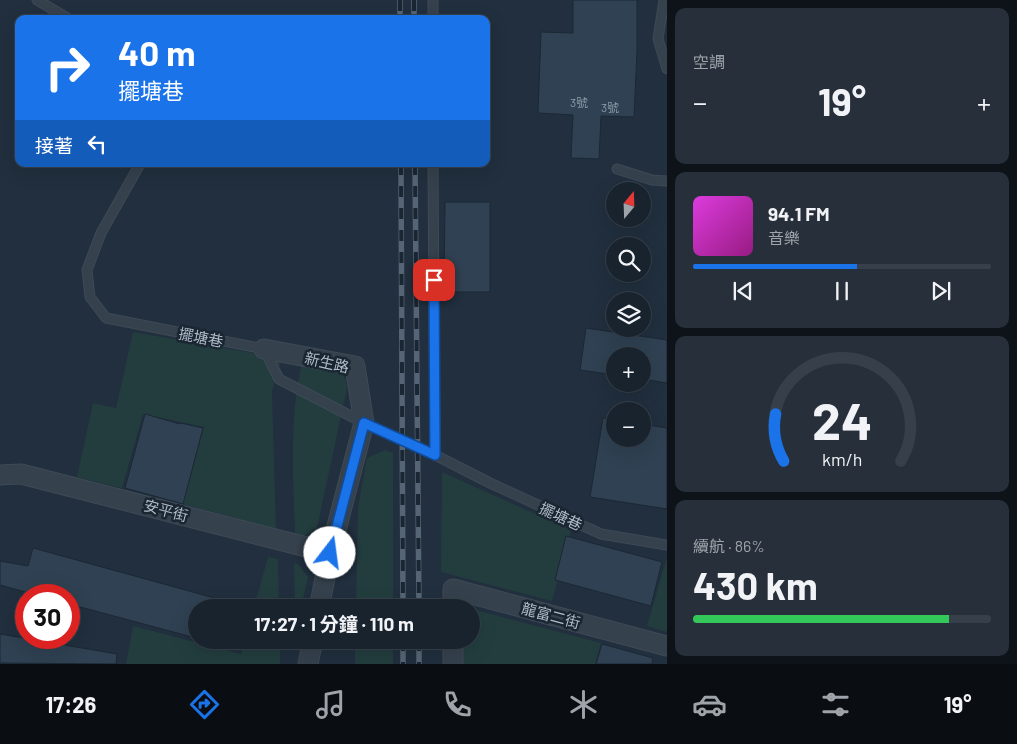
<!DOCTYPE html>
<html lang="zh-TW">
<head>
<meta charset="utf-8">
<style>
  :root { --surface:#19232e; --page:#262f3a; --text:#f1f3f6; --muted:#9fa4aa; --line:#37404a; --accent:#1a73e8 }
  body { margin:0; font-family:Barlow,"Noto Sans TC",sans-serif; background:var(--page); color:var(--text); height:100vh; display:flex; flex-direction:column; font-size:19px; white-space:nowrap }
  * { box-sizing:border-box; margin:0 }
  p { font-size:16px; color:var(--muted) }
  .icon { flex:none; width:28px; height:28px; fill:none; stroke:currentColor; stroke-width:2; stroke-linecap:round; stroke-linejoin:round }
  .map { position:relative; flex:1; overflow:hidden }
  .sheet { display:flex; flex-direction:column; gap:8px; padding:8px; background:#0e1319; width:350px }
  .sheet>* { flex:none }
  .guide { position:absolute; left:15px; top:15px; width:475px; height:152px; border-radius:10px; box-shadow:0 5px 20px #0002,0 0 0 1px var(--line); background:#1a73e8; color:#fff; overflow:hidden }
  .needle { width:32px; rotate:19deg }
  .buttons { position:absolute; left:606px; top:182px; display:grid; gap:10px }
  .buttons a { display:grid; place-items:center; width:45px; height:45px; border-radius:50%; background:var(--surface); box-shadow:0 5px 20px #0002,0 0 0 1px var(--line); font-size:25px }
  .speed { position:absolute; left:15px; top:584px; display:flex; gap:10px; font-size:25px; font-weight:700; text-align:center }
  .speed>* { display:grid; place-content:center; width:65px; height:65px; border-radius:50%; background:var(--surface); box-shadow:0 5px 20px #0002,0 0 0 1px var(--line); line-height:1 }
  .speed .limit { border:8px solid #d22; background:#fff; color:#111 }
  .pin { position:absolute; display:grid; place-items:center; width:42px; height:42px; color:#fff; margin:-21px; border-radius:10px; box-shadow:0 2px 8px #0006 }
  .me { position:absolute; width:55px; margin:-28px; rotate:15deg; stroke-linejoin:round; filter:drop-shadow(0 0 4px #0008) }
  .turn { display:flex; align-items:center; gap:18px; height:105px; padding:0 20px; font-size:22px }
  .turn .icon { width:65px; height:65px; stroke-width:2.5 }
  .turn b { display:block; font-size:35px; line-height:42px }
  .then { display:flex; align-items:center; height:48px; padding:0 20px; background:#0003; gap:10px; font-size:19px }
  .big { font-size:38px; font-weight:700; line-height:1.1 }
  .sheet .widget { flex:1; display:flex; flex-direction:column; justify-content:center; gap:8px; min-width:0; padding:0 18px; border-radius:10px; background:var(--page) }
  .sheet .dial { align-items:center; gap:0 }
  .dial svg { height:130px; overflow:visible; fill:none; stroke:var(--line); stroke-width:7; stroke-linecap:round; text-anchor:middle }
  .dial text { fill:var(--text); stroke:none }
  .song { display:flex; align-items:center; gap:15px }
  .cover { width:60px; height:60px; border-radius:8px; background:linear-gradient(135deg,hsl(300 70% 55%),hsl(310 70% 35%)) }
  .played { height:5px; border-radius:2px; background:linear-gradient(90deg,var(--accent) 55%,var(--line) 55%) }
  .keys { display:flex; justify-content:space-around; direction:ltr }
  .heat { display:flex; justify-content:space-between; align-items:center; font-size:28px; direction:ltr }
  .charge { height:8px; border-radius:4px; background:linear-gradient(90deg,#34c759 86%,var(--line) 0) }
  .trip { position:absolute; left:188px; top:599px; width:292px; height:50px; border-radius:25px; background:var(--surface); box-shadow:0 5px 20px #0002,0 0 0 1px var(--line); font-weight:700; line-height:50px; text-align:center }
  .dock { display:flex; height:80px; justify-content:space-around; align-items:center; background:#0a0e12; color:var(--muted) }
  .dock .icon { width:35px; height:35px }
  .dock .on { color:var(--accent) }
  .dock b { font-size:22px; color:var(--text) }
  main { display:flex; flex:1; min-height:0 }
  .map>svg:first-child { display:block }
  .green { fill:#233d3f }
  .building { fill:#2f4152; stroke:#1c2834 }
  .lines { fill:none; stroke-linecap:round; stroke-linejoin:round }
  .lane-casing { stroke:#3e4a56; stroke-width:11 }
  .street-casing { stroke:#3e4a56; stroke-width:21 }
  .lane { stroke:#35414d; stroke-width:9 }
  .street { stroke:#35414d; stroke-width:19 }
  .rail-casing { stroke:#566575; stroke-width:5.5 }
  .rail { stroke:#1a2632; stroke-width:4; stroke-dasharray:11; stroke-linecap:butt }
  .route-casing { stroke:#114b97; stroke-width:12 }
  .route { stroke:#1a73e8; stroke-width:9 }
  .labels { text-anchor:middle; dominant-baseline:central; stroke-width:5; stroke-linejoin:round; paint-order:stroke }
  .number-label { font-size:12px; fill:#8e9caa }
  .street-label { font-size:15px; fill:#b0bcc9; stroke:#1a2632 }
</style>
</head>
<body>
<main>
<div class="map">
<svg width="667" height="664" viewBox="0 0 667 664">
  <rect width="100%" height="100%" fill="#212f3e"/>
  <path class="green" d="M133,332L282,358L272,391L276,529L183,504L204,427L143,414L122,488L77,477L93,403L116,408Z
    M302,362L341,373L346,380L347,388L317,528L304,536L295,534C293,476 289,419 302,362Z
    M385,450L393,453V607H356L358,507L367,458Z
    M442,472L571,530L552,601L441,572Z
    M268,557L278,559L279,607H254Z
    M667,557V632L647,626Z
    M294,563L299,565L308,577L301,607H295Z
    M476,610L601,643L595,664H461V640H471V614Z
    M133,626L241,654L245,640H280V664H126Z
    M355,640H393V664H355Z"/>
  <path class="building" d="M573,0H637V51L634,117L601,116L599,159L571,158L573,115L538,113L541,32L573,33Z
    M445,202H490V292H444Z
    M586,328L667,340V383L642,379V356H615V375L580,370Z
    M145,414L180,424L181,423L203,428L183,504L125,488Z
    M603,418L615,420V439H642V424L667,428V509L590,497Z
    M566,536L662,562L651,606L555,580Z
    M33,548L247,607L246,608H196V638L69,604V595H36L0,585V561L28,566Z
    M0,634L117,654L116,664L0,663Z
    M202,640H238L235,648Z
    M602,644L653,658L652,664H596Z"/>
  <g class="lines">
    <g class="lane-casing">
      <path id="lane" d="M37,0L69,19
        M433,0V19
        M664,0L658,39L667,69
        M140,164L101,233L87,270L90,297L106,318L264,349L279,379L364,423L435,455L490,483L601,534L667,545
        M433,164L435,455
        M617,169L652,180L667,181"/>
    </g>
    <g class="street-casing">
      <path id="street" d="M264,349L355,366L364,423L330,553L319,608
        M0,475L21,474L330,553
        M453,608V589L667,646
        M308,664L313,640
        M453,664V640"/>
    </g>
    <use href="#lane" class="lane"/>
    <use href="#street" class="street"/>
    <g class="rail-casing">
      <path id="rail" d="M400,0V19
        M414,0V19
        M401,164L403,608
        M415,164L419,608
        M403,640V664
        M419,640V664"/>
    </g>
    <use href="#rail" class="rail"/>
  </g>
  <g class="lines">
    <g class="route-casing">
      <path id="route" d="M330,553L364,423L435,455L434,280"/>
    </g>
    <use href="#route" class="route"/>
  </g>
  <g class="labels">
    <g class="number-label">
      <text x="579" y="102">3號</text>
      <text x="610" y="107">3號</text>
    </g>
    <g class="street-label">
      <text transform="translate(201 337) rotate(11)">擺塘巷</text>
      <text transform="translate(327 362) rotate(13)">新生路</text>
      <text transform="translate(166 510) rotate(15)">安平街</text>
      <text transform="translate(561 516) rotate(25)">擺塘巷</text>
      <text transform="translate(551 615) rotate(15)">龍富二街</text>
    </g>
  </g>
</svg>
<div class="buttons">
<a><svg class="needle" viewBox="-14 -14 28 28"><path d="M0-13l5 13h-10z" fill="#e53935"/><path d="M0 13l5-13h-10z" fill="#9fa4aa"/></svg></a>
<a><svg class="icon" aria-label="search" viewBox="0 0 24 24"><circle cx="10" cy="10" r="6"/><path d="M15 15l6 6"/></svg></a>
<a><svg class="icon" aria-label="layers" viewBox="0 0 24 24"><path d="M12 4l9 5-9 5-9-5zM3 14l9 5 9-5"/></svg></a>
<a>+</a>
<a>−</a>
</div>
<div class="speed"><div class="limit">30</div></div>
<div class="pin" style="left:434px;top:280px;background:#d93025"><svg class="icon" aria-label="arrive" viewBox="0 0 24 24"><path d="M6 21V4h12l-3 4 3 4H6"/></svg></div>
<svg class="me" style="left:330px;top:553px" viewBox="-20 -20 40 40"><circle r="19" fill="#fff"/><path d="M0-13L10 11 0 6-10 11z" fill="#1a73e8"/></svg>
<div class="trip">17:27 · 1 分鐘 · 110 m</div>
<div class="guide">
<div class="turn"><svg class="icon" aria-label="right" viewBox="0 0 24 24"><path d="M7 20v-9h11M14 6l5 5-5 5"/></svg><div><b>40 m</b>擺塘巷</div></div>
<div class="then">接著<svg class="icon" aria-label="left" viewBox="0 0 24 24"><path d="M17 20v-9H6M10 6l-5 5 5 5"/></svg></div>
</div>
</div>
<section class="sheet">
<div class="widget"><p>空調</p>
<div class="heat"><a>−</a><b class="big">19°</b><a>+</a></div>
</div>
<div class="widget">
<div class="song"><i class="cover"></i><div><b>94.1 FM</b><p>音樂</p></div></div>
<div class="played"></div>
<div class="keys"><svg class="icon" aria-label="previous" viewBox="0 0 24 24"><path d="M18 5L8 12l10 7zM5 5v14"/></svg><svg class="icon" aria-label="pause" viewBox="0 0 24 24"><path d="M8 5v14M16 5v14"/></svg><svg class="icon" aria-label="next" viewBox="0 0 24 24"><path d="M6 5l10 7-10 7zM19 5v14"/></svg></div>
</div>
<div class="widget dial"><svg viewBox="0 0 100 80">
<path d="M14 69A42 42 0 1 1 86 69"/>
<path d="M14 69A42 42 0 0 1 9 40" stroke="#1a73e8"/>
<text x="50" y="56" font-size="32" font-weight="700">24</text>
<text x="50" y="72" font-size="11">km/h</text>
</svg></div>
<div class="widget"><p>續航 · 86%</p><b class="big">430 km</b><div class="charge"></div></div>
</section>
</main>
<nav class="dock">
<b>17:26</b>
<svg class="icon on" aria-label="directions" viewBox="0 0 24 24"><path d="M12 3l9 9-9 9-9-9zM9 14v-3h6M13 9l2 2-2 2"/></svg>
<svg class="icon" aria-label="music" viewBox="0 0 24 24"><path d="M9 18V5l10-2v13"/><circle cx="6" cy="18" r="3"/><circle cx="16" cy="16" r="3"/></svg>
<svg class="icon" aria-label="phone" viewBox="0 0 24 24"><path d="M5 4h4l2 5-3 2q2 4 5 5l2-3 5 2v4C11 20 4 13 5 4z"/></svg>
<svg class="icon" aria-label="climate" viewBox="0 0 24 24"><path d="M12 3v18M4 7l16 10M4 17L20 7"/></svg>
<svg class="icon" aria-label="car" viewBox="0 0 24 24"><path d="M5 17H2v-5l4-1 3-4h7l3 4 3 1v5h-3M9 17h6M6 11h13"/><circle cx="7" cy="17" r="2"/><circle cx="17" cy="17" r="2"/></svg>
<svg class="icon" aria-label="filters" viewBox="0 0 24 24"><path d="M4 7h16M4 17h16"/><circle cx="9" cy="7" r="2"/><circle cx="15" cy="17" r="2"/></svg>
<b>19°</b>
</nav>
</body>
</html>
